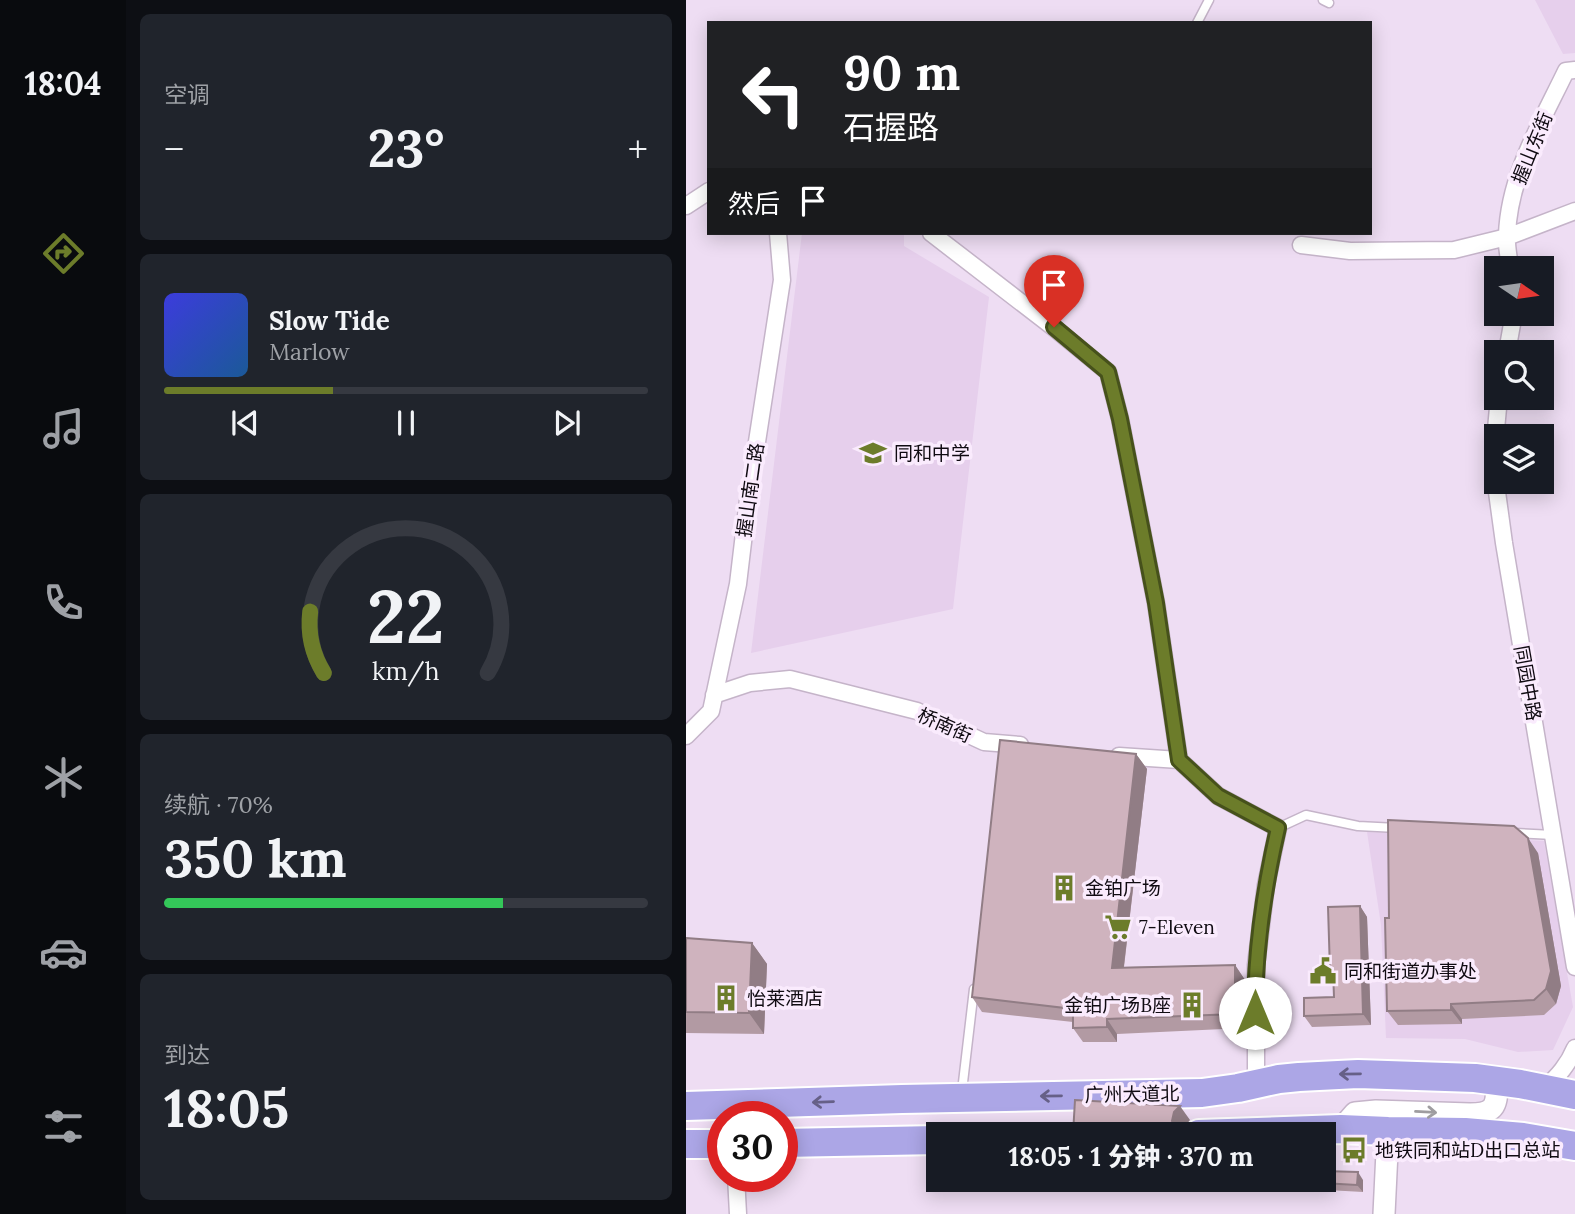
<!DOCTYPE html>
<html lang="zh">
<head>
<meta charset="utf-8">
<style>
  :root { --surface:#171b24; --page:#20242c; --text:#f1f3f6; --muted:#9ea1a6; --line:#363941; --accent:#6c7c2a }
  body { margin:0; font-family:Lora,"Noto Sans SC",serif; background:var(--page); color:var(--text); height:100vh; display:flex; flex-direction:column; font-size:26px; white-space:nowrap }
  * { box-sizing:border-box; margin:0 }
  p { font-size:23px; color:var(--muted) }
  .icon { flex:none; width:38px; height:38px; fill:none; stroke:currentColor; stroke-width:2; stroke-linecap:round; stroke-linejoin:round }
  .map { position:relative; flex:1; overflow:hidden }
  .drawer { display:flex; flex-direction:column; gap:14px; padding:14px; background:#0d0f14; width:560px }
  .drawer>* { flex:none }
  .top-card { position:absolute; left:21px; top:21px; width:665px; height:214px; border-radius:0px; box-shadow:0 4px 18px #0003; background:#202124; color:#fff; overflow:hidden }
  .needle { width:46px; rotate:103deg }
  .buttons { position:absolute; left:798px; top:256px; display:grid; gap:14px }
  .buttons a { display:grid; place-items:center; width:70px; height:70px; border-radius:0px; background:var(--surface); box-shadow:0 4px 18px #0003; font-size:35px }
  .speed { position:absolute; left:21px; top:1101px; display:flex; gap:14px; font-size:35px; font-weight:700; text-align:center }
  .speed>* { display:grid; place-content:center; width:91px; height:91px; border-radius:50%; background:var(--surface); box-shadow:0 4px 18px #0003; line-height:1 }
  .speed .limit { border:10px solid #d22; background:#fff; color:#111 }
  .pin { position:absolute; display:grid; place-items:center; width:60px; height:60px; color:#fff; margin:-72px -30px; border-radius:50% 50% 50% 0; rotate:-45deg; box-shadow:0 0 7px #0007 }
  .pin .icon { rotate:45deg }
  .me { position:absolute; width:77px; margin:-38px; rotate:0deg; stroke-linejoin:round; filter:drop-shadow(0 0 5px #0008) }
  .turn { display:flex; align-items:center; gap:24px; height:147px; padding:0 21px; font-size:32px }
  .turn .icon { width:91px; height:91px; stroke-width:2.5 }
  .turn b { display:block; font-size:49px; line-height:60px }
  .then { display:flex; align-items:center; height:66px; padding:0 21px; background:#0003; gap:14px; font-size:26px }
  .big { font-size:52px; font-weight:800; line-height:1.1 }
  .drawer .card { flex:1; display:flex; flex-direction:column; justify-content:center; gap:10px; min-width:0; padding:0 24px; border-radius:10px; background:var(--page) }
  .drawer .dial { align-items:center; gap:0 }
  .dial svg { height:182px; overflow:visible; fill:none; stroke:var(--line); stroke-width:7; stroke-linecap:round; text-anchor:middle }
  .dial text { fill:var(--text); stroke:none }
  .song { display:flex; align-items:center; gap:21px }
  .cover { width:84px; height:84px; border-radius:10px; background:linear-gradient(135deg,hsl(240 70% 55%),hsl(210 70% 35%)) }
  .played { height:7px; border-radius:4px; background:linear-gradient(90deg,var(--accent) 35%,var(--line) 35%) }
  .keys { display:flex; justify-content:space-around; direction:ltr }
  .heat { display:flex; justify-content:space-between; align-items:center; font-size:38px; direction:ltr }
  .charge { height:10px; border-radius:5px; background:linear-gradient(90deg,#34c759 70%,var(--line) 0) }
  .trip { position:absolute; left:240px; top:1122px; width:410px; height:70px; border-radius:0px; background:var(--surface); box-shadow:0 4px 18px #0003; font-weight:800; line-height:70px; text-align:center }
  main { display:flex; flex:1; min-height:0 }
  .tab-bar { display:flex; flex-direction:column; width:126px; justify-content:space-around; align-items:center; background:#090b0e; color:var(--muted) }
  .tab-bar .icon { width:49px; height:49px }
  .tab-bar .active { color:var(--accent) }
  .tab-bar b { font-size:32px; color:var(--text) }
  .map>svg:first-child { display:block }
  .built { fill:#e6cfec }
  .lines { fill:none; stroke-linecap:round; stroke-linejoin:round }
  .service-casing { stroke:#c5b4c9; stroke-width:11 }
  .minor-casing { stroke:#c5b4c9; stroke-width:19 }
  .tertiary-casing { stroke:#c5b4c9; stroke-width:24 }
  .trunk-casing { stroke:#fff; stroke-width:32 }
  .service { stroke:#fff; stroke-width:8 }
  .minor { stroke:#fff; stroke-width:16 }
  .tertiary { stroke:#fff; stroke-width:21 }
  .trunk { stroke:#aca6e6; stroke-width:28 }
  .wall { fill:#b29aa3 }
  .shaded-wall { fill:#917d85 }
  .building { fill:#cfb3be; stroke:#917d85; stroke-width:2 }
  .oneway { stroke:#666087 }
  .oneway2 { stroke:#9f9da0 }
  .route-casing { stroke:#46511b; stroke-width:18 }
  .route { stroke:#6c7c2a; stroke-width:12 }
  .labels { text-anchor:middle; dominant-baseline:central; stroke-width:7; stroke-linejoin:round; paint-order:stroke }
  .street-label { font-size:19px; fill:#100b12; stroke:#faebfd }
  .poi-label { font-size:19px; fill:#100b12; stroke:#faebfd; text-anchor:start }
</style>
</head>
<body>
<main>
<nav class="tab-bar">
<b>18:04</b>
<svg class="icon active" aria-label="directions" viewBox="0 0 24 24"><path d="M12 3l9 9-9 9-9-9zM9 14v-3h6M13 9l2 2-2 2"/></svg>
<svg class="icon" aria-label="music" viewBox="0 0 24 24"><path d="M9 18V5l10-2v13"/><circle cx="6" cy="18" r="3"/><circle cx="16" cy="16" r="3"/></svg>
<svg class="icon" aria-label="phone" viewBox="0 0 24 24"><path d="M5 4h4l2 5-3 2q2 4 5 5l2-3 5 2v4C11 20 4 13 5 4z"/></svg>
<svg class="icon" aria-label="climate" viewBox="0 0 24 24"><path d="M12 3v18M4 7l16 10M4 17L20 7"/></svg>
<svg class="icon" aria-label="car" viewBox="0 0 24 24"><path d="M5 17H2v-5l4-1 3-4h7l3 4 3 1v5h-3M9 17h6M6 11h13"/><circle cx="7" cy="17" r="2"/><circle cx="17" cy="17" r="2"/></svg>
<svg class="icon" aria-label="filters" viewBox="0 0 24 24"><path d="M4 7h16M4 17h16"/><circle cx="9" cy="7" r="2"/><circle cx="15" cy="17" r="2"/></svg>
</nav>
<section class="drawer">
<div class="card"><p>空调</p>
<div class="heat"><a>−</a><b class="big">23°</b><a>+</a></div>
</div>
<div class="card">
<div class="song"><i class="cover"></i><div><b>Slow Tide</b><p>Marlow</p></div></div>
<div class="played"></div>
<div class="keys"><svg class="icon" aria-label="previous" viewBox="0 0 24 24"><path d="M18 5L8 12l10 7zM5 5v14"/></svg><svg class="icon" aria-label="pause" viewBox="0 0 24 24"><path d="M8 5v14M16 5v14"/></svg><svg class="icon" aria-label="next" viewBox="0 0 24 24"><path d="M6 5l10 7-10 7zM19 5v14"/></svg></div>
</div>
<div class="card dial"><svg viewBox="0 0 100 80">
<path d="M14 69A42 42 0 1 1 86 69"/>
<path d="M14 69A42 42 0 0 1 8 42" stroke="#6c7c2a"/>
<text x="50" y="56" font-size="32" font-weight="700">22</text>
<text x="50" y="72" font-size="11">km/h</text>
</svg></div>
<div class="card"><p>续航 · 70%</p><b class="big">350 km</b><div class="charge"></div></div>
<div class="card"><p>到达</p><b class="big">18:05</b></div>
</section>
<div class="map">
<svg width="889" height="1214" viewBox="0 0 889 1214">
  <rect width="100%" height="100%" fill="#eeddf3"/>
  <path class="built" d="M849,0H889V53L877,54Z
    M116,233H218V246L303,297L267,609L65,653Z
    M681,832L858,841L887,1007L867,1050L832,1052L779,1039L700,1038L695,925Z"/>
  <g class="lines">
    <g class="service-casing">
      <path id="service" d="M637,0L643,3
        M511,23L523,0
        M592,828L620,815L672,826L711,828
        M829,833L867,835
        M276,1091L288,989"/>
    </g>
    <g class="minor-casing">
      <path id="minor" d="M0,206L23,191
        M245,233L367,327L422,372L434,419L470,603L493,760L532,796L592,828L580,885L570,965V1085
        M615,245L664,251L768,250L821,237L889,211
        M824,268C823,257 820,246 821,235C823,176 855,123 880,71L889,70
        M821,352L828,313
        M813,397L808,451L811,492L818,543L889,967
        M28,695L64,683L104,679L231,711L298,742L334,745
        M0,736L25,711L52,584L62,500L96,280L92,233
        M433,756L493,760
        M859,1088C872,1076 882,1065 889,1048
        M50,1176L52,1214"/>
    </g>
    <g class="tertiary-casing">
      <path id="tertiary" d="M655,1129L669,1113L690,1111L784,1114C811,1114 811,1104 811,1080
        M698,1214L702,1131"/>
    </g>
    <g class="trunk-casing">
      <path id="trunk" d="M0,1106L216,1099L516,1093L552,1088L593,1079L613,1077L672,1074L789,1078L834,1084L889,1095
        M513,1134L655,1129L702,1131L779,1132L837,1137L889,1146
        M96,1143L252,1140
        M0,1144H37"/>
    </g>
    <use href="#service" class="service"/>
    <use href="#minor" class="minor"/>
    <use href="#tertiary" class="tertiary"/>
    <use href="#trunk" class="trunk"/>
  </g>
  <path class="wall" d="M450,754L461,769L438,967L549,965L559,980V1028L431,1034V1042H397L387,1028V1022L296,1012L286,997Z
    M852,853L875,986L870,1004L858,1015L776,1019V1024L712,1025L701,1011L703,918Z
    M674,906L681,917L685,1025L626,1027L618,1016L648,997L647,975L644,971Z
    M0,938L66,943L81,964L78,1034L0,1033Z
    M639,1131L649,1146L648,1163H637V1134Z
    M677,1180V1192L641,1190L636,1183Z"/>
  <path class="shaded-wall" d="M450,754L461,769L436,982L426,968Z
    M842,838L852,853L875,986L870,1004L860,989Z
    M674,906L681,917L685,1025L677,1014Z
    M66,943L81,964L78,1034L63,1013Z
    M549,965L559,980V1028L549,1014Z
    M765,1004L776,1019V1024L765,1010Z
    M421,1019L431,1034V1042L421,1027Z
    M494,1106L504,1120L498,1127L497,1134H493L489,1129L486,1121L488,1112Z
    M639,1131L649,1146L648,1163L638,1149Z
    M672,1172L677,1180V1192L671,1185Z"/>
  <path class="building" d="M314,740L450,754L426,968L549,965V1014L421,1019V1027L387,1028V1009L286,997Z
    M702,820L828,826L842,838L865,971L860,989L848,1000L765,1004V1010L701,1011L699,918H703Z
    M674,906L677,1014L618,1016V998L648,997L647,970L644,971L642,907Z
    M0,938L66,943L63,1013L0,1012Z
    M389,1100L494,1106L488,1112L486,1121L489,1129L495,1134H387Z
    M639,1131L638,1149H637V1134H561Z
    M637,1171L672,1172L671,1185L636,1183Z"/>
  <defs><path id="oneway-shaft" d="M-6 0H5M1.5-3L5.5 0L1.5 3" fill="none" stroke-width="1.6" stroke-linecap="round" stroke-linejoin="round" transform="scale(1.75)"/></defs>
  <g class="oneway">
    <use href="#oneway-shaft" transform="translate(664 1074) rotate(179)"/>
    <use href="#oneway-shaft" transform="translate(365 1096) rotate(179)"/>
    <use href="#oneway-shaft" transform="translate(137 1102) rotate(178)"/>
  </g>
  <use class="oneway2" href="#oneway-shaft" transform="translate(740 1112) rotate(3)"/>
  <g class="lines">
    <g class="route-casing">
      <path id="route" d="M368,327L422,372L434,419L470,603L493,760L532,796L592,828C578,889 569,950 569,1013"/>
    </g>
    <use href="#route" class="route"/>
  </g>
  <defs>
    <g id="school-bare" transform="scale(2.1)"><path d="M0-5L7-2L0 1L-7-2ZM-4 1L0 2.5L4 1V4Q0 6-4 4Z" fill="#6c7c2a" stroke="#faebfd" stroke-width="2.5" paint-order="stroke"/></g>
    <g id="building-bare" transform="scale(2.1)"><path d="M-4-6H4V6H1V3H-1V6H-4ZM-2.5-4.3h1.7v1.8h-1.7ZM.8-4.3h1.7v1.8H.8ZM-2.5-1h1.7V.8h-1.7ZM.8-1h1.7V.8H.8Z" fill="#6c7c2a" stroke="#faebfd" stroke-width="2.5" paint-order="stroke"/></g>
    <g id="supermarket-bare" transform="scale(2.1)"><path d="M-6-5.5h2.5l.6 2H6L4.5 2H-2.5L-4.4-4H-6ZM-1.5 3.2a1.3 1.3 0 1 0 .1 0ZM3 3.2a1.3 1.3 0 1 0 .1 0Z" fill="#6c7c2a" stroke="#faebfd" stroke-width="2.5" paint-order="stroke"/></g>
    <g id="civic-bare" transform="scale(2.1)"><path d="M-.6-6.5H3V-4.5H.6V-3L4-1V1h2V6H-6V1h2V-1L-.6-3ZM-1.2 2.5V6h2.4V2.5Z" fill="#6c7c2a" stroke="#faebfd" stroke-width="2.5" paint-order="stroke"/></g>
    <g id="bus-bare" transform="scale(2.1)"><path d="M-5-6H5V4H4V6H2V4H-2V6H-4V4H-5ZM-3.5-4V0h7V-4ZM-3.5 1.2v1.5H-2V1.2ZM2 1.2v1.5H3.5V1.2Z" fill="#6c7c2a" stroke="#faebfd" stroke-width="2.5" paint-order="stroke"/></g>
  </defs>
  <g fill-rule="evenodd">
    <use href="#school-bare" x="187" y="453"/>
    <use href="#building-bare" x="378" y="888"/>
    <use href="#supermarket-bare" x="432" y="927"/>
    <use href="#civic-bare" x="637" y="971"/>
    <use href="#building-bare" x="40" y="998"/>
    <use href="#building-bare" x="506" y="1005"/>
    <use href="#bus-bare" x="668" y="1150"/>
  </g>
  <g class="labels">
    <g class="street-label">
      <text transform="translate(846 148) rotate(-68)">握山东街</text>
      <text transform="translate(64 490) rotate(-82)">握山南二路</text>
      <text transform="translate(842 683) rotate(80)">同园中路</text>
      <text transform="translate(259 725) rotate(24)">桥南街</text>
      <text transform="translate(446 1094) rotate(-1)">广州大道北</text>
    </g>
    <g class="poi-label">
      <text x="208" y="453">同和中学</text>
      <text x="399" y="888">金铂广场</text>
      <text x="453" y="927">7-Eleven</text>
      <text x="658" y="971">同和街道办事处</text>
      <text x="61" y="998">怡莱酒店</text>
      <text x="485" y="1005" text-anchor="end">金铂广场B座</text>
      <text x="689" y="1150">地铁同和站D出口总站</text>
    </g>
  </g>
</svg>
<div class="buttons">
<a><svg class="needle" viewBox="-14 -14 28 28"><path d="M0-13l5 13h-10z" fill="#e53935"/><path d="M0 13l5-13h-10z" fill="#9ea1a6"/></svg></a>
<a><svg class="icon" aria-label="search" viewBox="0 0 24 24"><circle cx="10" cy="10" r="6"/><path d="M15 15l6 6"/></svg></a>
<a><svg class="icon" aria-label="layers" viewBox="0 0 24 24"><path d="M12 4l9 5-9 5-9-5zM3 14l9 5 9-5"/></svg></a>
</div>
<div class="speed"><div class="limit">30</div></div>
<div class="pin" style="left:368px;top:327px;background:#d93025"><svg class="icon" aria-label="arrive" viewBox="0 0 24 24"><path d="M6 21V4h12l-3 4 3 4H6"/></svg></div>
<svg class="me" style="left:569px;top:1013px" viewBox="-20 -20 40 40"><circle r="19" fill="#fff"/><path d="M0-13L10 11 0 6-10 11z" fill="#6c7c2a"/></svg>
<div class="trip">18:05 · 1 分钟 · 370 m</div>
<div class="top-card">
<div class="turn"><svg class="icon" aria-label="left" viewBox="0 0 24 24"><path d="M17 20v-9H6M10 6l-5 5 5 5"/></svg><div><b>90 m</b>石握路</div></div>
<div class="then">然后<svg class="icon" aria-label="arrive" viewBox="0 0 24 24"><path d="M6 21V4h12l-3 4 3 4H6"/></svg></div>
</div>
</div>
</main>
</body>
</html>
